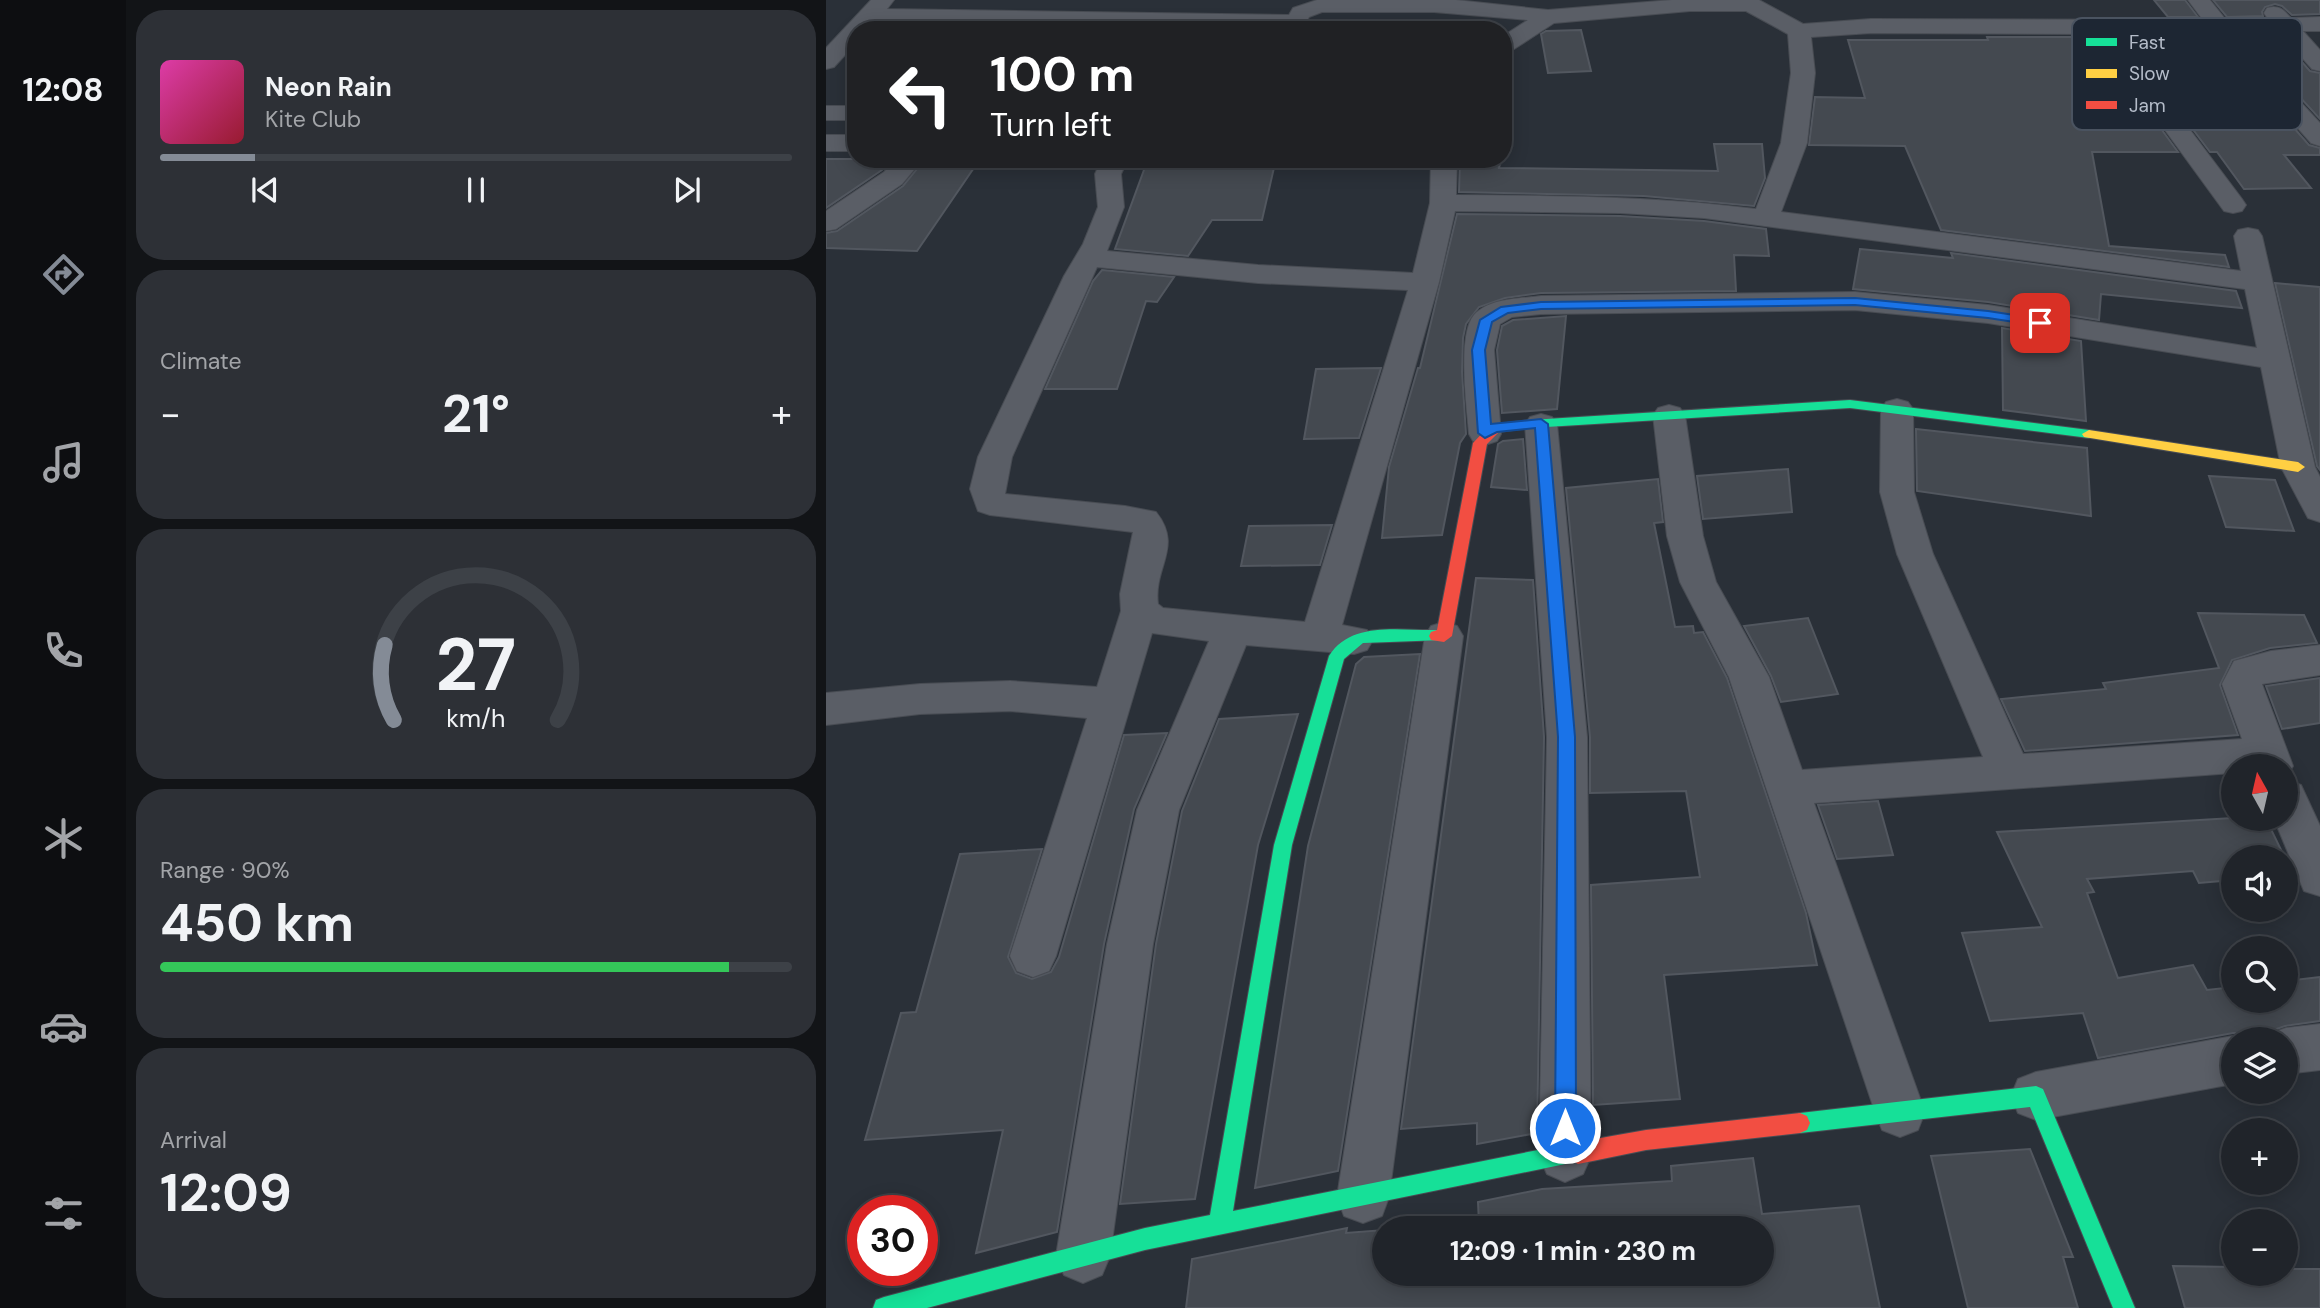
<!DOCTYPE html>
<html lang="en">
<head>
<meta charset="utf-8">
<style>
  :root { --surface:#20242a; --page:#2d3036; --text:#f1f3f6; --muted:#a2a4a8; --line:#3d4147; --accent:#848b96 }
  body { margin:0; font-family:"DM Sans",sans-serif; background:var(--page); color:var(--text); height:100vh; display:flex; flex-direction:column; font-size:26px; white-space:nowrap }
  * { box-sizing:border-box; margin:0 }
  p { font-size:23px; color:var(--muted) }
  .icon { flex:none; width:38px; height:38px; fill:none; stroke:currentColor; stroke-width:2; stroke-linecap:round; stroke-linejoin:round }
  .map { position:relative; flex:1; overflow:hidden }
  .sheet { display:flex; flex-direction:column; gap:10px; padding:10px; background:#121417; width:700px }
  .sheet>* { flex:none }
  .top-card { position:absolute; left:21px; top:21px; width:665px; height:147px; border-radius:28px; box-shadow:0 4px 18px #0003,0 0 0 2px var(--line); background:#202124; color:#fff; overflow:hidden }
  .needle { width:46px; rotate:352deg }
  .buttons { position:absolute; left:1395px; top:754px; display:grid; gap:14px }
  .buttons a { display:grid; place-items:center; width:77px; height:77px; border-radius:50%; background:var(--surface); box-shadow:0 4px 18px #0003,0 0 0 2px var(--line); font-size:35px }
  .speed { position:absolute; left:21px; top:1195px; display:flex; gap:14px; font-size:35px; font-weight:700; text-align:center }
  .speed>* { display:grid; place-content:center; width:91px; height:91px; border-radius:50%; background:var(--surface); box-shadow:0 4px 18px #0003,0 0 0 2px var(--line); line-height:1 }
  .speed .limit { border:10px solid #d22; background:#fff; color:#111 }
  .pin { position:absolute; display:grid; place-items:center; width:60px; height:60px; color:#fff; margin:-30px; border-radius:14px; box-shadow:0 4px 10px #0006 }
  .me { position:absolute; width:77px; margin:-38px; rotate:0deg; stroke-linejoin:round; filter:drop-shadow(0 0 5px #0008) }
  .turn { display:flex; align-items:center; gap:24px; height:147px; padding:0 28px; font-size:32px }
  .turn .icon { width:91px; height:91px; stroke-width:2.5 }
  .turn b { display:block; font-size:49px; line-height:60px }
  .big { font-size:52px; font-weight:700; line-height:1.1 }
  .sheet .tile { flex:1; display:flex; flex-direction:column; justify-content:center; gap:10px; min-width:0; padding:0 24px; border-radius:28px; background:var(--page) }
  .sheet .dial { align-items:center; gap:0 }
  .dial svg { height:182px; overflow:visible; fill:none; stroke:var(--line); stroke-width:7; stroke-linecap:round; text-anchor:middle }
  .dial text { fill:var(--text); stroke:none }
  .song { display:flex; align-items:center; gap:21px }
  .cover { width:84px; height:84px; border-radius:10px; background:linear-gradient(135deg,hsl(320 70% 55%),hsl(350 70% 35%)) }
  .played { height:7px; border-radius:4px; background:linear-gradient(90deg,var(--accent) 15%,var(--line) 15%) }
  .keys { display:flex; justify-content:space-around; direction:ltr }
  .heat { display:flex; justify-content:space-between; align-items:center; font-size:38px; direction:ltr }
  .charge { height:10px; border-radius:5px; background:linear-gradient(90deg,#34c759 90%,var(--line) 0) }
  .trip { position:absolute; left:546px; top:1216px; width:402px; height:70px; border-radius:35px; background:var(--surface); box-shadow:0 4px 18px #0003,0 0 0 2px var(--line); font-weight:700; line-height:70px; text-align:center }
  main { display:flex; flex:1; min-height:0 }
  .tabs { display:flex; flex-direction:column; width:126px; justify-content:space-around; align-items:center; background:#0d0e11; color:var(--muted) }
  .tabs .icon { width:49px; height:49px }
  .tabs .selected { color:var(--accent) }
  .tabs b { font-size:32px; color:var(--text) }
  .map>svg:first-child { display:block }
  .building { fill:#444950; stroke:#52575f; stroke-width:2 }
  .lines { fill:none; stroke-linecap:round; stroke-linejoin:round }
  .street-casing { stroke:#484c53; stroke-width:2 }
  .fast-casing { stroke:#484c53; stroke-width:2 }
  .slow-casing { stroke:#484c53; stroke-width:2 }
  .jam-casing { stroke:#484c53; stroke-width:2 }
  .street { fill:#5a5e66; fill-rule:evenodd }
  .fast { fill:#16e098; fill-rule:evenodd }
  .slow { fill:#ffcf43; fill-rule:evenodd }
  .jam { fill:#f24e42; fill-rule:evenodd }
  .route { fill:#1a73e8; stroke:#114b97; stroke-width:2 }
  .key { fill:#1d2633; stroke:#4a5360; stroke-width:2 }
  .key-label { font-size:19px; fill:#b4bcc9 }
</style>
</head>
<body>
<main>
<nav class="tabs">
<b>12:08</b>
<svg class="icon selected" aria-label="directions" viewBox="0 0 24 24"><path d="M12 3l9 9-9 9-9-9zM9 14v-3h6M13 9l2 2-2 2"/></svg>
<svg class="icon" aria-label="music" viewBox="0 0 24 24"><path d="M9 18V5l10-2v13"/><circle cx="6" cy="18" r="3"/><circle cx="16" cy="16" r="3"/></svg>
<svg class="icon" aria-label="phone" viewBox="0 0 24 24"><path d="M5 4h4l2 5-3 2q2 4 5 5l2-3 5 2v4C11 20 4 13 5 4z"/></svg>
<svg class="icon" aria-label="climate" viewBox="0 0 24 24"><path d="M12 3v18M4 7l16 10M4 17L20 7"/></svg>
<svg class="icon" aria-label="car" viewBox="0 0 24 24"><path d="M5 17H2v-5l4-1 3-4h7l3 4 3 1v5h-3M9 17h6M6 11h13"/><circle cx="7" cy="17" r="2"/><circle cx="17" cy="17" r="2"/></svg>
<svg class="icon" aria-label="filters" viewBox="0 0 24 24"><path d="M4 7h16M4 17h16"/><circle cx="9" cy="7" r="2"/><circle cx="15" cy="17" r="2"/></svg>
</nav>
<section class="sheet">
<div class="tile">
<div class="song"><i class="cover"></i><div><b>Neon Rain</b><p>Kite Club</p></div></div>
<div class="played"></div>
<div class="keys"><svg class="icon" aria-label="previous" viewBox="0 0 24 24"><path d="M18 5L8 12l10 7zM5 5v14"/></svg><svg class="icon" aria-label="pause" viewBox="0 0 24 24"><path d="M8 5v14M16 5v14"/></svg><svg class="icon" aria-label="next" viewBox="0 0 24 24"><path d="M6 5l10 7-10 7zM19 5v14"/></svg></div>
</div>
<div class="tile"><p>Climate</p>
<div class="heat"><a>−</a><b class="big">21°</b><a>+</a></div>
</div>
<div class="tile dial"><svg viewBox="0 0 100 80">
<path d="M14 69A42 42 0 1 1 86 69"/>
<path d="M14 69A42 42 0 0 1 10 36" stroke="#848b96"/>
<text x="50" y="56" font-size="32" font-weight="700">27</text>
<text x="50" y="72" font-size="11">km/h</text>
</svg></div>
<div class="tile"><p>Range · 90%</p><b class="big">450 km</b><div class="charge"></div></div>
<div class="tile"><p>Arrival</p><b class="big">12:09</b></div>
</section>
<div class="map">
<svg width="1494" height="1308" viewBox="0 0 1494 1308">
  <rect width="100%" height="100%" fill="#2a3038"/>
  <path class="building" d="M1328,0H1359L1372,17H1342Z
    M1387,0H1494V14L1466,15L1456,6L1449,4L1439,7L1436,12L1437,16L1401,17Z
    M755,30L765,71L722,73L715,34L720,31Z
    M1417,35H1452L1484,71L1494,73V119Z
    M1387,36L1483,145L1494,148V155H1458L1485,188L1418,189L1391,152H1384L1297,37Z
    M1161,37H1268L1352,152H1266L1283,246L1399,255L1403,267L1115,230L1079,146L983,145L989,97L1039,98L1022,40H1162Z
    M888,144H936L939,178L928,206L818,196L633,192L634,159H675L673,168L892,171Z
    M0,159H66L56,170L0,208Z
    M99,159H154L91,251L0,248V233L11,231L77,186Z
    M322,159H450L436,220H386L362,256L289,249Z
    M631,214L794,216L878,221L940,229L943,256L908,255L910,291L715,293L679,298L653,307L640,324L637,338L636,372L640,434L634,443L616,535L556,538L563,467L592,368H594Z
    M1034,249L1127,258L1125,253L1410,291L1416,308L1275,294L1273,320L1162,302L1027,289Z
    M276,270L348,277L331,302L320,301L291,389H219L267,281Z
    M1449,283L1494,287V470L1491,466Z
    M740,316L731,409L676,413L671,350L676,326L687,320Z
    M1176,328L1255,341L1260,421L1177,410Z
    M555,368L533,438L478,439L490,369Z
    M1090,429L1261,448L1265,516L1091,491Z
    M697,439L701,490L665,487L672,444L677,441Z
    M962,469L966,512L877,519L871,476Z
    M1383,476L1449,480L1468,531L1400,527Z
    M832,479L837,522L828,523L849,627L867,626L868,633L877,632L901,678L980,913L991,965L838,975L854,1099L767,1105L765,885L874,877L860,791L764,793V737L740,488Z
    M506,525L494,565L415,566L423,526Z
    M650,578L707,580L718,737L711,1133L651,1144V1123L575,1129Z
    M1372,613L1478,615L1491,643L1444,648L1406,660L1394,685L1412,735L1199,751L1175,699L1280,689L1277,683L1393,668Z
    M982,618L1012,694L955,702L945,676L918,626Z
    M594,654L512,1171L429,1188L482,846L530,664L538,657Z
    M1494,678V723L1456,729L1440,686Z
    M472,714L432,845L369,1199L294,1204L330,944L356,811L393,719Z
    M341,733L308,809L278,944L231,1232L150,1253L177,1130L39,1140L75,1013L90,1012L134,854L216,849L182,957L190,973L206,979L225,972L233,957L298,735Z
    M1052,801L1067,855L1011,859L992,805Z
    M1407,818L1440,819L1459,858H1407V880L1373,883L1367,871L1261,879L1268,892L1261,893L1292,978L1367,965L1381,990L1407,987V1001H1460V981L1494,977V1021L1459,1026L1442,1032L1439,1040H1424L1421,1033H1407L1272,1058L1257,1013L1164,1021L1136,933L1216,927L1171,832Z
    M1204,1149L1247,1257H1237L1252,1308H1142L1105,1156Z
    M927,1158L936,1214L1033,1206L1054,1308H360L366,1259L521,1228L520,1233L558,1230V1274H936V1228H585L653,1224L652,1202L716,1189L846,1181L845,1166Z
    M1347,1266L1407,1267V1274H1460V1269H1494V1308H1359Z"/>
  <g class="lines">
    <g class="street-casing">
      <path id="street" d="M45,0H68L61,9L463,15L467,8L491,0H630L722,10L846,0H933L977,24L1045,19L1377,20L1362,0H1384L1400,20L1442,19L1438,13L1441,8C1453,5 1457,9 1465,18L1494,17V31H1477L1494,50V71L1486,69L1453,32L1411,33L1494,123V146L1485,143L1388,33L1292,34L1416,199L1420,205L1416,211L1407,213L1398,211L1269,34L1045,33L985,37L989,73L981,143L955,212L1415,271L1408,236L1412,230L1422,228L1432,230L1436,236L1489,467L1494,477V522L1482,518L1455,467L1435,367L1162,323L1029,310L715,314L686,317L674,324L668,350L675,434L671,441L659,445L647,441L643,434C641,408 631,335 648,315C664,298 693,299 715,296L1029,292L1162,305L1431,348L1419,289L878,218L794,213L629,211L613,282L516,625L541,630L547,640L541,650L528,654L420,645L353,810L327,944L284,1256L276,1275L257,1283L238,1275L230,1256L281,944L311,810L383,641L326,633L230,956L223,971L207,977L191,971L184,956L261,718L184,711L94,714L0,725V693L94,684L184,681L271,687L295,611L294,594L307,532L164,515L152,511L144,489L152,457L238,276L257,244L272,207L269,174L276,159H302L295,174L298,207L281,251L432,265L587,273L604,203L605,159H631L630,195C731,196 830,196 930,209L955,143L965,73L962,34L920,11H864L728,23L685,51L677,53V36L702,20L608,12H496L483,17L476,30L49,22L42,30H30V43L8,67L0,69V48ZM271,267L432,283L582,290L479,622L337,608L332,604C327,567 358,547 330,512L299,506L179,494L186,457Z
        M0,106H30V120H0Z
        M0,135H30V151H0Z
        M70,159H97L76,184L10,229L0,231V211L58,172Z
        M1071,399L1082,402L1087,409L1088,492L1107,554L1197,754L1416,739L1396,684L1408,661L1445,651L1494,645V675L1436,684L1467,766L1460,778V766H1407V773L988,803L1099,1112L1092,1130L1074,1137L1056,1130L1049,1112L903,677L854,582L841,536L827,415L832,408L843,405L854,408L859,415L877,536L890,582L943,677L976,770L1157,757L1071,554L1054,492L1055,409L1060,402Z
        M715,414L726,417L731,424L761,737L765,1156L757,1174L739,1182L721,1174L713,1156L721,737L699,424L704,417Z
        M618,622L631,626L637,636L563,1197L556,1216L537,1223L518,1216L511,1197L599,636L605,626Z
        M1460,780L1475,785L1494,826V896L1478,891L1448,819H1460Z
        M1494,1024V1070L1460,1074V1040H1441L1443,1034L1460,1028Z
        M1407,1036L1415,1040H1407V1084L1210,1120L1192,1113L1185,1096L1192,1079L1210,1072Z"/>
    </g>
    <g class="fast-casing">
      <path id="fast" d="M1024,400L1263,430L1270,434L1263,438L1024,408L704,428L697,424L704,420Z
        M611,630L617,632L619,636L617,640L537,643L518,659L466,845L407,1211L752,1142L759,1146L763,1153L759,1160L319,1250L101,1308H47L50,1300L58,1297L319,1228L384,1215L448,845L503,656C525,620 575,631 611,630Z
        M1210,1086L1217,1089L1309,1308H1287L1204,1107L974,1133L967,1130L964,1123L967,1116L974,1113Z"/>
    </g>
    <g class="slow-casing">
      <path id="slow" d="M1263,430L1472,462L1479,467L1472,472L1258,437L1256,434Z"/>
    </g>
    <g class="jam-casing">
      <path id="jam" d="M704,420L711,424L709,427L673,432L661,444L626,636L618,642L605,640L603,636L605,632L611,630L647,443L664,425Z
        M974,1113L981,1116L984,1123L981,1130L974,1133L820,1150L752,1164L745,1160L741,1153L745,1146L752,1142L820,1130Z"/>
    </g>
    <use href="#street" class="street"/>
    <use href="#fast" class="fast"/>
    <use href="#slow" class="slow"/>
    <use href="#jam" class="jam"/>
  </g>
  <path class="route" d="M1029,298L1162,311L1214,319L1220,323L1214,326L1162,318L1029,305L715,309L682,313L666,322L659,350L665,424L715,419L722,424L749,737L750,1128L747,1135L739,1138L732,1135L729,1128L732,737L709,428L671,432L659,438L652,433L646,350L654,320L675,307L715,302Z"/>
  <rect x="1246" y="18" width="230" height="112" rx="10" class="key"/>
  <rect x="1260" y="38" width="31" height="8" fill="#16e098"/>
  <rect x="1260" y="69" width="31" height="9" fill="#ffcf43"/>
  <rect x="1260" y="101" width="31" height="8" fill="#f24e42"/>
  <g class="key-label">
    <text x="1303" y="49">Fast</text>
    <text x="1303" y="80">Slow</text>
    <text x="1303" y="112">Jam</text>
  </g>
</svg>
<div class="buttons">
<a><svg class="needle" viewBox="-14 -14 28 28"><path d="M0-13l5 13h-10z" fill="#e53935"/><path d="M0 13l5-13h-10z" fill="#a2a4a8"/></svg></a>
<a><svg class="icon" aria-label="sound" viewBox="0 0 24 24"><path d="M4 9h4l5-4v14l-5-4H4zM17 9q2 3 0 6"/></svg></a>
<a><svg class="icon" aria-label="search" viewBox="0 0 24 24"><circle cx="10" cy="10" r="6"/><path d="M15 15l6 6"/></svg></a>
<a><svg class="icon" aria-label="layers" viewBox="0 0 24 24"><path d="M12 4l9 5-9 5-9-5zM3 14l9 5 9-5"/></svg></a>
<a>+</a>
<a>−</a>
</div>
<div class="speed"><div class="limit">30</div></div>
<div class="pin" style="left:1214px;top:323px;background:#d93025"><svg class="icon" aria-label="arrive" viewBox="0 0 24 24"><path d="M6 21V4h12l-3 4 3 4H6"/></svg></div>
<svg class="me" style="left:739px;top:1128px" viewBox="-20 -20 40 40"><circle r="17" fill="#1a73e8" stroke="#fff" stroke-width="3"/><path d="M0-11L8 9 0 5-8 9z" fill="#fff"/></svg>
<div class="trip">12:09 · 1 min · 230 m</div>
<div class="top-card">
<div class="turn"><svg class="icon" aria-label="left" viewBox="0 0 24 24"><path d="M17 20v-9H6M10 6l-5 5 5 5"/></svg><div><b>100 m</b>Turn left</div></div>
</div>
</div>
</main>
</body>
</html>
